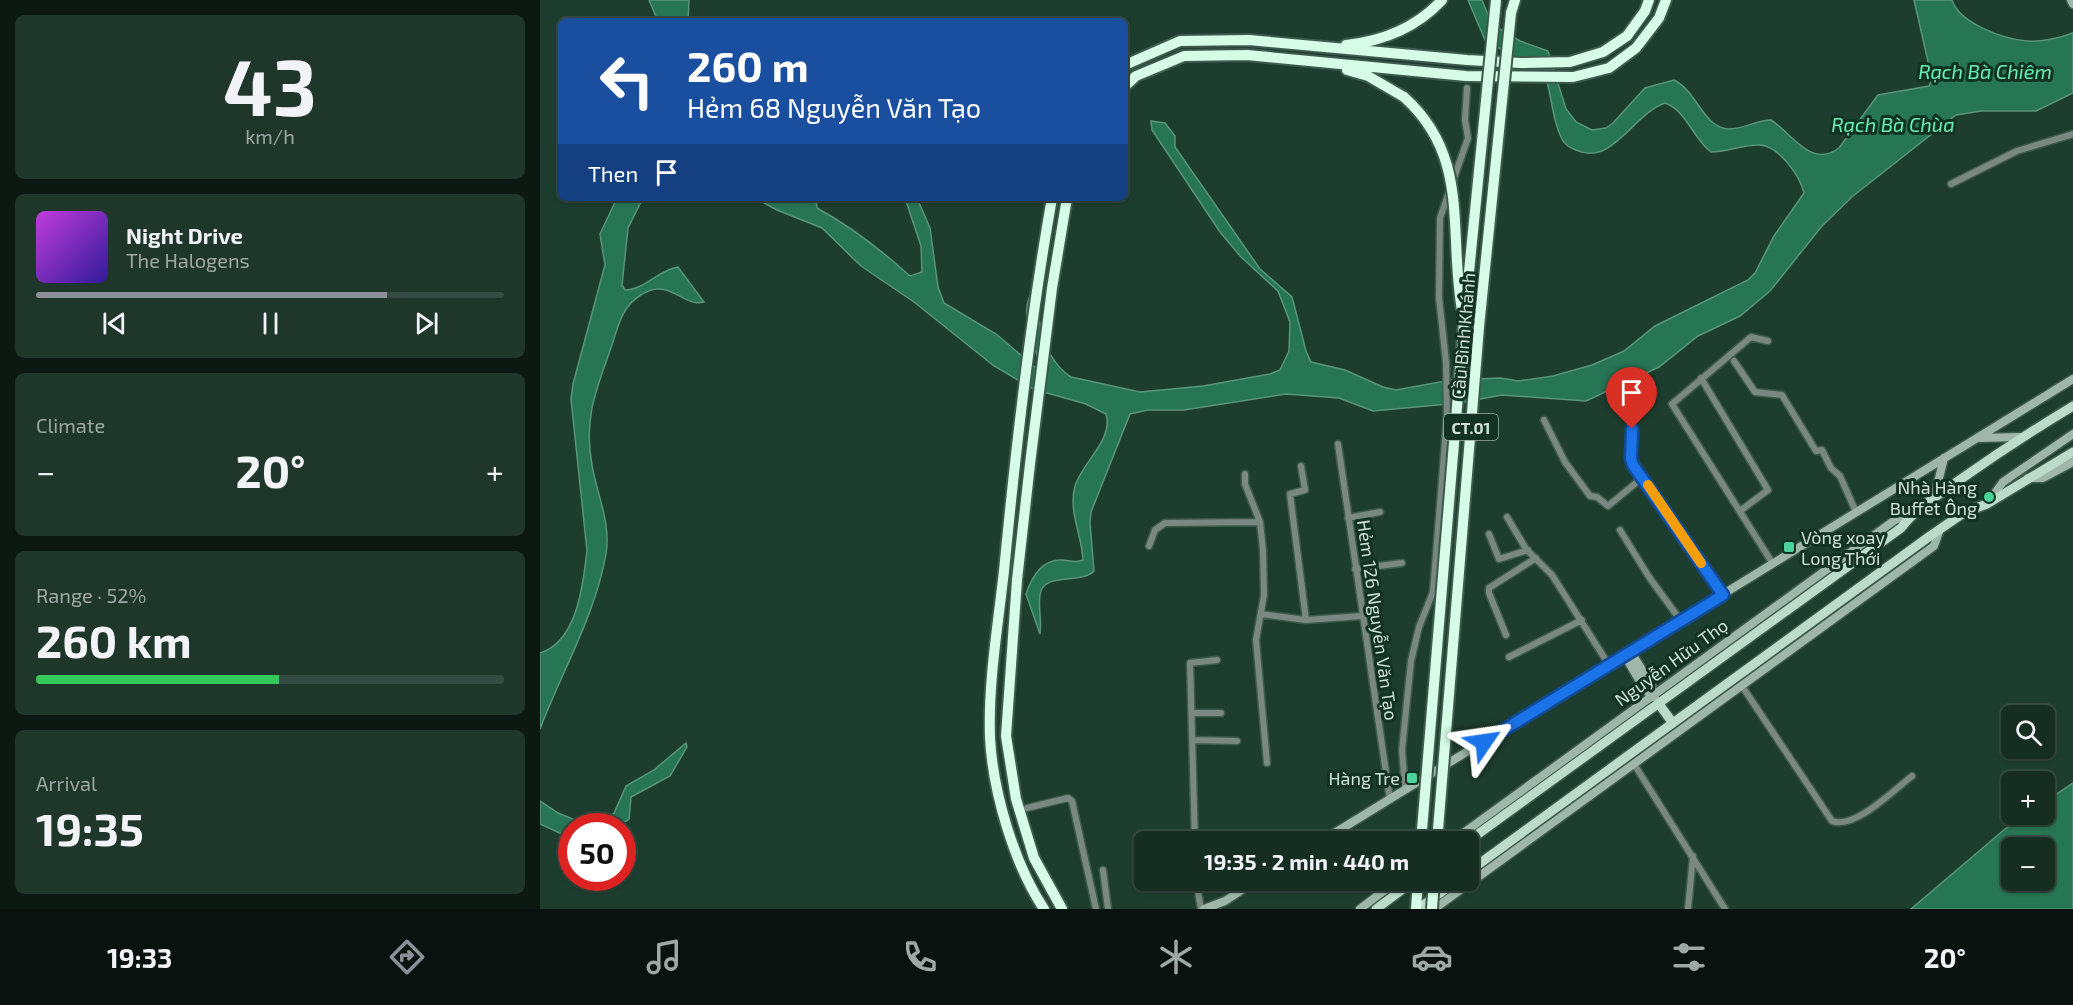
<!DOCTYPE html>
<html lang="en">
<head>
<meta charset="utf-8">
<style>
  :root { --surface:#162e22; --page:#1f362a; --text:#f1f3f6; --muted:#9ea8a5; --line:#354a40; --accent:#8c9099 }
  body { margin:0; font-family:"Exo 2",sans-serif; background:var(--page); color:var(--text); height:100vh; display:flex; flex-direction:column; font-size:22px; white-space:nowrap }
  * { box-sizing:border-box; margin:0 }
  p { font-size:20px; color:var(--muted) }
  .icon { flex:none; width:33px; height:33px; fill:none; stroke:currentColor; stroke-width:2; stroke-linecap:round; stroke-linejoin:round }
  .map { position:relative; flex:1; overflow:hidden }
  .sheet { display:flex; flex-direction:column; gap:15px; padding:15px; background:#0c1913; width:540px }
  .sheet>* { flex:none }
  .top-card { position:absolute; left:18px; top:18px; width:570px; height:183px; border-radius:9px; box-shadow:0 2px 4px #0004,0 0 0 2px var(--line); background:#1a4fa0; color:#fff; overflow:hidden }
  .buttons { position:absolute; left:1461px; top:705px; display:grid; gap:12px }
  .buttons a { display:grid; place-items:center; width:54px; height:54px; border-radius:9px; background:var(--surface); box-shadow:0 2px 4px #0004,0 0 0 2px var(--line); font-size:30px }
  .speed { position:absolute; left:18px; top:813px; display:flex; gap:12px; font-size:30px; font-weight:700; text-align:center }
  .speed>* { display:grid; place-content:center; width:78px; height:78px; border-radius:50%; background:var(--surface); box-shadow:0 2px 4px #0004,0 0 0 2px var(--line); line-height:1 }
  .speed .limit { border:9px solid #d22; background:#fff; color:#111 }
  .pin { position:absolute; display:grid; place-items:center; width:51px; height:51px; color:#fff; margin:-62px -26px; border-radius:50% 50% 50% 0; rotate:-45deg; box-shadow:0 0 6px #0007 }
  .pin .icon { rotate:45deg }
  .me { position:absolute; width:66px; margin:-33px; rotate:58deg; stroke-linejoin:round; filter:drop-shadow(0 0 4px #0008) }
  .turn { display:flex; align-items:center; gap:21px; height:126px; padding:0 30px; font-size:27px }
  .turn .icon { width:78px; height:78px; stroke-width:2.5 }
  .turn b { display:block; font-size:42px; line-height:51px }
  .then { display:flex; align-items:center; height:57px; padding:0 30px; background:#0003; gap:12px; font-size:22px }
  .big { font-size:45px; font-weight:700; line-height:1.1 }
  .sheet .widget { flex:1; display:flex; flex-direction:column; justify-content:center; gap:9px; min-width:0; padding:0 21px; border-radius:9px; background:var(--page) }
  .sheet .dial { align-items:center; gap:0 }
  .dial b { font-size:78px; line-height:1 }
  .song { display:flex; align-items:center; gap:18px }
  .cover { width:72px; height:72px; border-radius:9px; background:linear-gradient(135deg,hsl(290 70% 55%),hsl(250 70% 35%)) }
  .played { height:6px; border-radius:3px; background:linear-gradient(90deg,var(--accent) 75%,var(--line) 75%) }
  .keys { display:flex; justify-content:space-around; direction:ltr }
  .heat { display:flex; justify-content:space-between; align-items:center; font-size:33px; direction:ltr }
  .charge { height:9px; border-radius:4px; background:linear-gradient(90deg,#34c759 52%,var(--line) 0) }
  .trip { position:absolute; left:594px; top:831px; width:345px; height:60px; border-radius:9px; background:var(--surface); box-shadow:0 2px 4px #0004,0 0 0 2px var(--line); font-weight:700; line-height:60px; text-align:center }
  .tab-bar { display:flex; height:96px; justify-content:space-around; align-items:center; background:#09120e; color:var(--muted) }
  .tab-bar .icon { width:42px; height:42px }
  .tab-bar .on { color:var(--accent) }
  .tab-bar b { font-size:27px; color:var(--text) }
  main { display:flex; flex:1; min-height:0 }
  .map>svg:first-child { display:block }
  .water { fill:#267554; stroke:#59957b; stroke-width:1.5; fill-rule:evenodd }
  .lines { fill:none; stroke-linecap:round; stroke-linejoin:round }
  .minor-casing { stroke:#3d5b4c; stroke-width:9 }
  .secondary-casing { stroke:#3d5b4c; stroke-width:11 }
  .primary-casing { stroke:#3d5b4c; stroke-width:12 }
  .motorway-casing { stroke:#3d5b4c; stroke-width:14 }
  .minor { stroke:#798880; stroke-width:6 }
  .secondary { stroke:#9fb7aa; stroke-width:8 }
  .primary { stroke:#bcdbca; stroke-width:9 }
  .motorway { stroke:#d6fce7; stroke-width:10 }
  .motorway-bridge-casing { stroke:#3d5b4c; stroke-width:14; stroke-linecap:butt }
  .motorway-bridge { stroke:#d6fce7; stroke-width:10 }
  .route-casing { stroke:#114b97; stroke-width:15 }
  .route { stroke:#1a73e8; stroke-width:10 }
  .slow { stroke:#f59e0b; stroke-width:10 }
  .poi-dot { fill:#4cd39b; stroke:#123324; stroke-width:2 }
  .labels { text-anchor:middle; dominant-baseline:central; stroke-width:6; stroke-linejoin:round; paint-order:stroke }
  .shield { fill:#123324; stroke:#96ada1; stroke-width:1.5 }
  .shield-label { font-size:16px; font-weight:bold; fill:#cfe1d7 }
  .street-label { font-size:18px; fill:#cfe1d7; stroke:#123324 }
  .poi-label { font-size:18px; fill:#cfe1d7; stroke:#123324; text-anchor:end }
  .water-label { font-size:20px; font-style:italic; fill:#69f0b5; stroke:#123324 }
</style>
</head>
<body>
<main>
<section class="sheet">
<div class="widget dial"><b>43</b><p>km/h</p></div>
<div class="widget">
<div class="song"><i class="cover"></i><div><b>Night Drive</b><p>The Halogens</p></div></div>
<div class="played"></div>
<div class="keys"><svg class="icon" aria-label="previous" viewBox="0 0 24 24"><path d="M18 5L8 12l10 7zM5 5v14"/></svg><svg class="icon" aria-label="pause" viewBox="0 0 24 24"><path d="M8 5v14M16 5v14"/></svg><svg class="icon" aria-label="next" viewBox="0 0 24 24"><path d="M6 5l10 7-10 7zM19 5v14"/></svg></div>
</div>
<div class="widget"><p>Climate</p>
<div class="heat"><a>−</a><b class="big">20°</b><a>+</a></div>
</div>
<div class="widget"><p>Range · 52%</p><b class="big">260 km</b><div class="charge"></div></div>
<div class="widget"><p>Arrival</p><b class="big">19:35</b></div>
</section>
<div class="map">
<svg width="1533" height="909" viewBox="0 0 1533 909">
  <rect width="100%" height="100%" fill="#1d3e2e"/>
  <path class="water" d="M109,0H149L148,21H118Z
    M928,0H942L948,15L960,29L980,41L1008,51L1026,109L1036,122L1052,130L1066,128L1073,123L1105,88L1134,80C1158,92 1163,128 1189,129C1204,129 1217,120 1231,120C1253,134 1271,169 1299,148L1338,95L1389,86L1392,79L1374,0H1412C1419,23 1463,39 1487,41C1501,42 1520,38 1533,33V93L1496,111H1441L1416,115L1313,196L1282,226L1230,291L1200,316L1158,336L1119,367L1046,401L962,395L919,403L833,411L799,398L746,394L644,410H608L590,414L551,512L550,523L554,571C541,585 503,571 500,595C498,608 502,621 500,634L486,594C491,579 501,561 519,560C527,559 535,564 543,560C542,535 528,511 535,486C542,462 574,440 566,414L546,404L493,389L454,366L374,302L321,266L282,228L237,210L215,198H276L277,208C312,227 340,249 370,276L382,272L381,246L365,198H377L390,228L398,287L404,303L456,334L495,367L498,365V359C492,334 477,309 496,286C497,318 502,358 531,377L600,392L663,386L730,374L740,370L749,351L750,322L738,291L701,257L680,232L612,130L611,121L625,123L635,136V147L720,269L752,297L766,351L771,362L805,370L843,387L856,390L911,380L961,378L978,381L1013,376L1052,365L1084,351L1115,326L1208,280L1215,273L1234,236L1264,193C1260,176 1238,144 1218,145C1202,145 1187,152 1171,152C1153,139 1147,111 1125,103C1093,114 1072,167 1036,150C1029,147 1025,145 1022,139C1012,121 1012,95 1005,75L945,40Z
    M77,198H103L88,228L82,285L85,290C104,290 118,270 138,267L164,302C143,308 129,276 101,295C82,306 78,326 72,345C57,388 43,418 52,465C57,495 71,522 66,554C55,616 22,671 0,729V653C38,641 43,583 47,551L31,399L33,384L65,265L60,234Z
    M146,743L147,747L130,776L91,797L89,819L79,826H32L31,859L22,834L0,824V801L18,813L45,824L68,818L74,813L86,786L114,770Z
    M1533,783V909H1371L1465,829L1486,815L1504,814L1505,802ZM1472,848H1504V880H1472Z"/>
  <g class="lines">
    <g class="minor-casing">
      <path id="minor" d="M1411,184L1477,151L1533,134
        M1228,341L1211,337L1132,404L1233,564
        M1194,361L1215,392L1242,395L1276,451L1282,450L1291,468L1300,476L1316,512
        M1161,378L1228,490L1200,511
        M1004,420L1025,462L1050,496L1057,497L1068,506L1102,478
        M1092,429L1093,465L1183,595
        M798,444L850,800
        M761,466L765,490L750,494L766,620
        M705,474V484L720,522L723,550L724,595L716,640L727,763
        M967,517L986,549L1012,575L1069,665
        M808,518L840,512
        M1080,530L1109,577L1141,621
        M949,534L959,559L988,550
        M609,546L615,530L625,523L720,522
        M815,569L862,563
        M721,614L766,620L822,616
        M966,635L949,593V588L996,558
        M969,657L1042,620
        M1202,686L1292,821C1314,830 1354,790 1372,776
        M652,713H681
        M653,740L697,741
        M1094,764L1185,909
        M865,788L862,750L871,661L879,627L893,592L907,416L906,362L899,298L900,218L928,138L925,120L927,88
        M487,808L528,798L532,801L556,909
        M655,842L650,663L677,660
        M563,870L568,909
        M656,880L661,909
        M1148,909L1153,856"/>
    </g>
    <g class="secondary-casing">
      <path id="secondary" d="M1531,0L1533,4
        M1437,438L1480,437
        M1488,478H1503L1533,462
        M1394,498L1404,458
        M1447,504L1463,482L1533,434
        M1091,652L1112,686L1113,695
        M1085,656L1105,690L1115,698
        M780,842L1533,379
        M911,842L1355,520L1372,514
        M664,909L685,901L717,880
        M820,909L858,880
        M894,909L1394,546L1400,529"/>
    </g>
    <g class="primary-casing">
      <path id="primary" d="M1119,704L1132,722
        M927,842L1361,528C1377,507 1400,494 1421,479C1458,453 1495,429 1533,406
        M928,872L1390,536L1425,512L1447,504L1533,452
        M836,909L875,880
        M878,909L918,880"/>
    </g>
    <g class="motorway-casing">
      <path id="motorway" d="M971,13L975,0
        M806,45C843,41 877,27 902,0
        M585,65L640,41L709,40L927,60L981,63L1030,62L1063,52L1087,36L1105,11L1109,0
        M807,70L828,76L864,97
        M585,86L596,76L644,56L707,55L926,76L1033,77L1069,68L1096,48L1119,18L1126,0
        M504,909C474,864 453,792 450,738C448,683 458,625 464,571C476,446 490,321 512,198
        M522,909L494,858L476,799L466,736L477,580L490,464L512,288L527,198
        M876,909L878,880"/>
    </g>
    <use href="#minor" class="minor"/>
    <use href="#secondary" class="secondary"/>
    <use href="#primary" class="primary"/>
    <use href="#motorway" class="motorway"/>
    <g class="motorway-bridge-casing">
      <path id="motorway-bridge" d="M864,97C931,157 908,231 922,310
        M881,842L924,322L956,0
        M897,842L939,327L971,13
        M892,909L894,880"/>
    </g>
    <use href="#motorway-bridge" class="motorway-bridge"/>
  </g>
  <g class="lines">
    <g class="route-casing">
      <path id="route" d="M944,742L1183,595L1093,465L1091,459L1092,429"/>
    </g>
    <use href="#route" class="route"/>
    <path class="slow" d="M1108,485L1161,563"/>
  </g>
  <g class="poi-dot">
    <circle cx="1449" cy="497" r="6"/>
    <rect x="1243" y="541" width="12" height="12" rx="3"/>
    <rect x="866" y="772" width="12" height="12" rx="3"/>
  </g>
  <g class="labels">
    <rect class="shield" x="904" y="414" width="54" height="26" rx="4.5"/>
    <g class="shield-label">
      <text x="931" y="427">CT.01</text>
    </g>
    <g class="street-label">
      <text transform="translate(923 336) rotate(-85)">Cầu Bình Khánh</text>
      <text transform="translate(838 620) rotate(82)">Hẻm 126 Nguyễn Văn Tạo</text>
      <text transform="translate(1131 662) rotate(-36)">Nguyễn Hữu Thọ</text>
    </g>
    <g class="poi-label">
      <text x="1437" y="487">Nhà Hàng<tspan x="1437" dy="21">Buffet Ông</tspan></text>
      <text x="1261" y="537" text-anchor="start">Vòng xoay<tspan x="1261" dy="21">Long Thới</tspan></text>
      <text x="860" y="778">Hàng Tre</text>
    </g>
    <g class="water-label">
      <text x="1445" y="71">Rạch Bà Chiêm</text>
      <text x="1353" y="124">Rạch Bà Chùa</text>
    </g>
  </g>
</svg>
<div class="buttons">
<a><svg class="icon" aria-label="search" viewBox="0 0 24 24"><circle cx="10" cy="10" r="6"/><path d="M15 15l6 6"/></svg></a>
<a>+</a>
<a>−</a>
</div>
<div class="speed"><div class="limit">50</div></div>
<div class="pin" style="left:1092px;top:429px;background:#d93025"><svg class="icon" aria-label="arrive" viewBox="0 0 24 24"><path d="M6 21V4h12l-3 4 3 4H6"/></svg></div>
<svg class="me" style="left:944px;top:742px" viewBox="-20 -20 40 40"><path d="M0-17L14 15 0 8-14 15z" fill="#1a73e8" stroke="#fff" stroke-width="4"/></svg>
<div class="trip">19:35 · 2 min · 440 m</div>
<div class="top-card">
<div class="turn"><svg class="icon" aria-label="left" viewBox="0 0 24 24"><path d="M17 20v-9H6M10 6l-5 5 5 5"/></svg><div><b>260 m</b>Hẻm 68 Nguyễn Văn Tạo</div></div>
<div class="then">Then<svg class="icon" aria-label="arrive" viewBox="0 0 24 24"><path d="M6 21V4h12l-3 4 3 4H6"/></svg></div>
</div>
</div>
</main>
<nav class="tab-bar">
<b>19:33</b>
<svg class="icon on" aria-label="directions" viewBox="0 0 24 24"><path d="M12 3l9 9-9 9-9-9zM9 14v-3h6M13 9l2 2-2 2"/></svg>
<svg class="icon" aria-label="music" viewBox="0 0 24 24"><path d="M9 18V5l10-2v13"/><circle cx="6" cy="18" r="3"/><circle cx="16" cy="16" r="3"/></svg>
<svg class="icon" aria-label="phone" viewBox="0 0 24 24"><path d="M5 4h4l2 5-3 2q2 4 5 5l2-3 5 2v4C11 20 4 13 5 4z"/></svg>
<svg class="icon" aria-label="climate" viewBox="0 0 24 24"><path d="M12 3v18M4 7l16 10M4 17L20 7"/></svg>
<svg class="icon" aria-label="car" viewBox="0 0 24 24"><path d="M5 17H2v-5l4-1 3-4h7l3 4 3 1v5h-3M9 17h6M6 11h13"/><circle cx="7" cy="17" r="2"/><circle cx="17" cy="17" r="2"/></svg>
<svg class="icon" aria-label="filters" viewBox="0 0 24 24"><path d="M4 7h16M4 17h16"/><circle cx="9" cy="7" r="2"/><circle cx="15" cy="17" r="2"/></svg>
<b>20°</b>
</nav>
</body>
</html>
